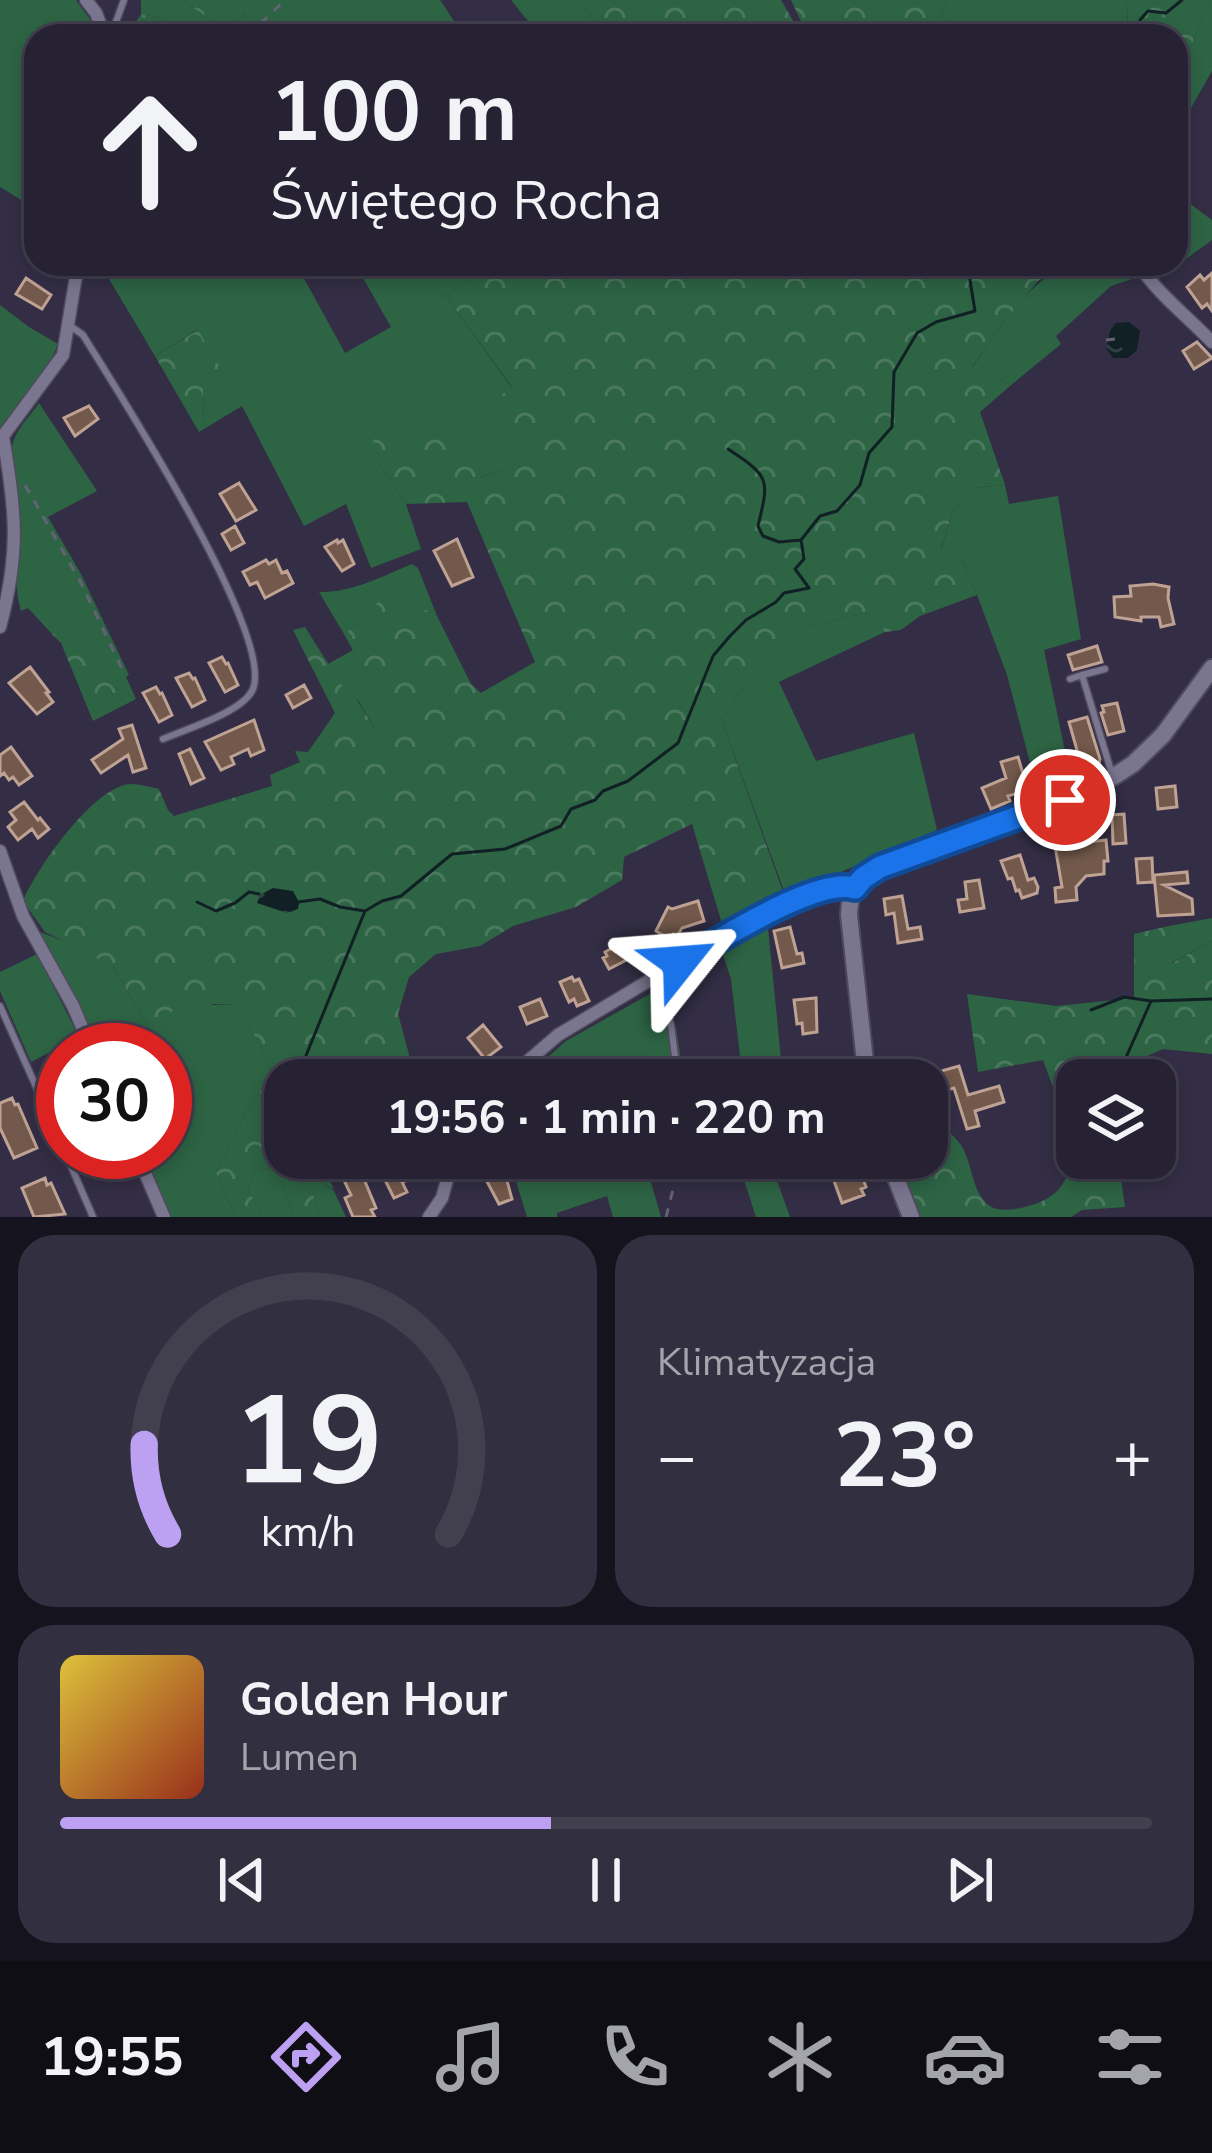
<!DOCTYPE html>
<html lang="pl">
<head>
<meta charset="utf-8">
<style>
  :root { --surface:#262234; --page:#322f40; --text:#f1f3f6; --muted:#a4a4ac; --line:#423f4f; --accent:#bca0f2 }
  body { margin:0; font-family:"Nunito Sans",sans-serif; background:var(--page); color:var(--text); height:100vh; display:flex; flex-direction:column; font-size:45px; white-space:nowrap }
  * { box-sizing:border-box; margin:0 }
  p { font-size:39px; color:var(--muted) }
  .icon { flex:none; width:66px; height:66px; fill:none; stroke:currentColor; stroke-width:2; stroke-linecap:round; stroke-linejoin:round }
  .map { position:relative; height:1217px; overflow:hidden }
  .panel { display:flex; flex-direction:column; gap:18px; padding:18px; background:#15131d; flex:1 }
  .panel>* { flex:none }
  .banner { position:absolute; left:24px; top:24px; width:1164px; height:252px; border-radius:36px; box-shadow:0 6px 18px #0003,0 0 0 3px var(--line); background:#262234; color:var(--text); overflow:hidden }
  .buttons { position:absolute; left:1056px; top:1059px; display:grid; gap:24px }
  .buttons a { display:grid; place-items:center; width:120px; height:120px; border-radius:24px; background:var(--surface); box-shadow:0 6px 18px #0003,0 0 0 3px var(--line); font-size:60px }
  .speed { position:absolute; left:36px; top:1023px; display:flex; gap:24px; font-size:60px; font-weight:700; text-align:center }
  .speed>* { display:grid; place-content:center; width:156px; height:156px; border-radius:50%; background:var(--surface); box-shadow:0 6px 18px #0003,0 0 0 3px var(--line); line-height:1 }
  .speed .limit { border:18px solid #d22; background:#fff; color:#111 }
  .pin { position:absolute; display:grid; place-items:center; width:102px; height:102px; color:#fff; margin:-51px; border:6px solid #fff; border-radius:50%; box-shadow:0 3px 12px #0007 }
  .me { position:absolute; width:132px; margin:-66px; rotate:62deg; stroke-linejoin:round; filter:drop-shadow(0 0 9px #0008) }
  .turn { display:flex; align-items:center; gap:42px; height:252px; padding:0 48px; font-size:54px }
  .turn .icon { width:156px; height:156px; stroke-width:2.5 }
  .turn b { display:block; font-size:84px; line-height:102px }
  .big { font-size:90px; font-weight:700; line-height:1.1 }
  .panel .tile { flex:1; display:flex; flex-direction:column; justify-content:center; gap:18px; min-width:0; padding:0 42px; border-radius:36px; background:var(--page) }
  .panel .dial { align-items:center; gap:0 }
  .dial svg { height:312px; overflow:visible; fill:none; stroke:var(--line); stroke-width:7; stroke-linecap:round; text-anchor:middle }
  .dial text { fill:var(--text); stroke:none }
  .song { display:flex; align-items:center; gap:36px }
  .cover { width:144px; height:144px; border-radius:18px; background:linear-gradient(135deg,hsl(50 70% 55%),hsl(10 70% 35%)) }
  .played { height:12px; border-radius:6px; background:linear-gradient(90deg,var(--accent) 45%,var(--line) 45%) }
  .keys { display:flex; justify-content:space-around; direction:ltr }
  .heat { display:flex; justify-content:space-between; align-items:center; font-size:66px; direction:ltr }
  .panel .tiles { flex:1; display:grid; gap:18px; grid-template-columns:1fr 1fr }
  .tile:last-child { grid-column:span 2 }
  .trip { position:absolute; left:264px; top:1059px; width:684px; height:120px; border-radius:36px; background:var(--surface); box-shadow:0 6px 18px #0003,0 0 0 3px var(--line); font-weight:700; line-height:120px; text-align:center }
  .tab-bar { display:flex; height:192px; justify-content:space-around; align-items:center; background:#0f0e15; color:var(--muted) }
  .tab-bar .icon { width:84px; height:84px }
  .tab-bar .current { color:var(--accent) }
  .tab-bar b { font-size:54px; color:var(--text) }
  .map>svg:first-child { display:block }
  .green { fill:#2d6444 }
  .forest { fill:url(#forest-crowns) }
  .water { fill:url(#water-ripples) }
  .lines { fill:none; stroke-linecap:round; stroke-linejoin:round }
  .stream { stroke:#102024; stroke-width:3 }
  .building { fill:#73594b; stroke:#bfa293; stroke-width:3 }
  .lane-casing { stroke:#4f4a5d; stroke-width:9 }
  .street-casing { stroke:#4f4a5d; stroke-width:15 }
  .secondary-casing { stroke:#4f4a5d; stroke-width:20 }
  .path { stroke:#666276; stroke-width:3; stroke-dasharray:9 9; stroke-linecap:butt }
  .lane { stroke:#7b7690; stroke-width:6 }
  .street { stroke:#7b7690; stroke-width:12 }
  .secondary { stroke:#7b7690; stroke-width:16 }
  .route-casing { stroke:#114b97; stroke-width:30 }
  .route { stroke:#1a73e8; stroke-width:21 }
</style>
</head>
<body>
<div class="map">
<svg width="1212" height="1217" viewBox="0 0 1212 1217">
  <defs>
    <pattern id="forest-crowns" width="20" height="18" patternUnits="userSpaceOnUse" patternTransform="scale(3)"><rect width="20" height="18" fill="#2d6444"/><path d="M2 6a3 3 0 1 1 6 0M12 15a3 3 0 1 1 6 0" fill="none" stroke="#4b795f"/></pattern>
    <pattern id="water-ripples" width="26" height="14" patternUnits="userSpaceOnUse" patternTransform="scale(3)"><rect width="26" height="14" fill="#102024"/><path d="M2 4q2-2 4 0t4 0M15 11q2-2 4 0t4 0" fill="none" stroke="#323f43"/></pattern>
  </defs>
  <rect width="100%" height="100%" fill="#332e45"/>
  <path class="green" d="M0,0H76L90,19L96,36H36V209L0,187Z
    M141,0H182L228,32L258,0H440L464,36H178L161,18L141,14Z
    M511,0H579L605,36H540Z
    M947,0H1127L1128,36H962L941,15Z
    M1210,0H1212V71L1179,129L1189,138L1176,155V83Z
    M1193,206L1212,220V240L1157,280L1146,264H1176V216L1193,233Z
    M100,264H296L345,353L391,327L355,264H494L446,296L512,388L502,396L527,459L481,477L460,445L377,461L406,504L421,549L371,568L346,504L304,526L242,406L204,429L203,390L234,392L197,330L155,356Z
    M1021,264H1131L1138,277L1111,286L1056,336L1061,344L1010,386L997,376L972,368C998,329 1022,290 1063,266L1024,268Z
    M0,305L29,327L58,344L51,362L0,431Z
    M39,403L97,491L48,517L81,574L129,675L126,677L136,699L113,687L73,630L52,634L28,608L21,611C10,576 23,537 19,499C17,481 8,460 13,443C17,428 30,416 39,403Z
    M1005,485L1009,504L1058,496L1081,639L1044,650L1072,785L1039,797L1007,675L977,595L963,562L941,550L952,513L971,488Z
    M412,564L418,568L437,616L389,591L360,622L344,634L319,592C351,593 383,576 412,564Z
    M867,612L885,632L779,682L816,761L914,733L937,830L786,896L721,719L741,691L776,661L807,627Z
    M353,650L400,736L384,744L358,700L351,701L328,664Z
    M1212,918V941L1171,963L1169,926Z
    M768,928L781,1059L742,1064L745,1080H712L708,1069L741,1064L731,979L722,952Z
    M35,930L81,948L113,966L150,1030L174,1005H236L260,1045L272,1075L247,1110L216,1173L236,1217H170L141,1152H165V1050H96Z
    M37,954L79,1037L31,1062L0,991V972Z
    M664,986L676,1027L683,1073L620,1069L622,1080H522L566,1041Z
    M842,1058L850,1080H789L786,1072Z
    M509,1158H644L661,1217H613L607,1196L557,1213V1217H527Z
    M737,1158H769L790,1217H756Z
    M257,1167L276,1171L295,1217H262L248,1189Z
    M306,1171L334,1191L346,1217H319Z"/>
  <path class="forest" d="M182,0H258L228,32Z
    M579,0H781L802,36H605Z
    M791,0H947L941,15L962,36H808Z
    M1127,0H1210L1176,83V36H1128Z
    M141,14L161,18L178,36H139L132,28Z
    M1176,193L1193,206V233L1186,244L1176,238Z
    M494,264H1021L1024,268L1064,266L1066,269L1039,280L1001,325L972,367L997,376L1010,386L980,412L1005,485L971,488L952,513L941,549L963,562L977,595L920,616L901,630L885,632L867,612L807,627L776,662L741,691L721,719L785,897L723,927L692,824L624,857L622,880L576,907L513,926L480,946L436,954L409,977L398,1014L416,1080H285V1158H320L334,1190L307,1173L319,1217H295L276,1171L257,1167L248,1189L262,1217H236L216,1173L247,1110L272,1075L260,1045L236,1005L212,1004L197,1033L183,1027L174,1006L167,1024L150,1030L113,966L45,932L23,901C37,868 93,787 130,784C139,784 150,787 159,789L168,810L174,816L272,786L270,775L300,762L295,751L308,752L335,713L293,630L305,627L351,700H357L384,743L399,735L344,634L360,622L389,590L437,616L471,684L481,693L535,662L467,502L406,504L377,461L373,439L406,440L443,431L460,445L482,477L526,459L501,395L512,387L446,296Z
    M198,330L235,393L203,390L204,429L199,432L155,356Z
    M73,629L113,687L136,699L93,721L61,643L52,634Z
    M1169,926L1172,963L1212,941V1054L1163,1049L1129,1064L1122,1080H1077V1158H1118L1125,1207L1082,1210L1071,1217H921L897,1158H927V1113C938,1123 952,1133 961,1145C972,1162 972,1191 987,1204C998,1214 1019,1209 1032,1205C1101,1185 1058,1104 1043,1060L978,1072L967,994L1056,1006L1134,998V934Z"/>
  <path class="water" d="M1129,322L1140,331L1137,350L1128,358H1113L1106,348L1110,331L1116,323Z
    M273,888L293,891L299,902L298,909L287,913L257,903L260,895Z"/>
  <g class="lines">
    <path class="stream" d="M1141,36L1140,20L1148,11L1166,13L1182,0
      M728,449C771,477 769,480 758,526L763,536L779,542L801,540
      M197,902L216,911L235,903L249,892L259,894
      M298,902L320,899L340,907L365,911L382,901L401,896L452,854L505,849L561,826L571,809L595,800L603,791L628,781L678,743L713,656L730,636L746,620L776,602L784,593L809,588L795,569L804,559L801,540L820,516L837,511L860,485L869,453L892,427L894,372L917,333L936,322L975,311L968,268L971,264
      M1091,1010L1124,997L1151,1001L1212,999
      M296,1080L365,911
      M1116,1080L1151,1001
      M276,1141L285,1111"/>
  </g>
  <path class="building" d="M1212,273V311L1207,304L1202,308L1187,287L1200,275L1204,280Z
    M26,278L51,295L42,309L16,294Z
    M1197,342L1212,358L1194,369L1183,351Z
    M89,406L98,419L75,436L64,418Z
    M239,483L256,510L236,521L220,494Z
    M235,526L244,543L231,550L222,534Z
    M457,539L473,577L452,586L434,551Z
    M337,540L338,543L343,540L354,564L342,571L325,547Z
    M266,560L269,564L276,560L282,573L287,571L293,583L265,598L257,582L250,585L243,572Z
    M1153,584L1169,587L1168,598L1174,624L1161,627L1159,617H1141V621L1115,617L1114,597L1131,596L1130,586Z
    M1097,646L1102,662L1073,670L1068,655Z
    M222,657L226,664L228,663L238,685L225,692L209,663Z
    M30,667L49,692L46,693L53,702L37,714L9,683Z
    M189,673L193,679L195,678L205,700L192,707L176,678Z
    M304,685L311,698L293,708L286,695Z
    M156,687L160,694L162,693L172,715L159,722L143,693Z
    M1117,703L1124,731L1108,735L1101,713L1104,712L1102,706Z
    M1087,717L1100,759L1099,763L1082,768L1069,722Z
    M254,720L264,750L251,756L248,749L231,757L234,764L221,770L205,742Z
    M132,725L146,768L133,772L128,755L101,773L92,760L123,739L119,729Z
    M11,747L32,776L19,785L13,777L9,780L4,773L0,776V755Z
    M190,749L204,778L191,784L179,754Z
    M1018,757L1028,790L1008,796L1010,801L991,809L982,788L1006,778L1001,762Z
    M1175,786L1177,807L1158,809L1156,788Z
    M24,802L38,820L40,818L49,829L38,838L32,829L18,840L8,827L16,820L10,812Z
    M1124,814L1126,843L1113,844L1112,815Z
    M1106,840L1108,861H1104V874L1086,876L1076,887L1077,900L1056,902L1055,888L1062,887L1055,846Z
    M1020,855L1028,880L1034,878L1038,887L1037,893L1022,898L1019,890L1016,891L1012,878L1008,879L1001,861Z
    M1152,858L1153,882L1138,883L1136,859Z
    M1187,872L1188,883L1164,885L1192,899L1193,914L1158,916L1154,875Z
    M979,880L984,908L960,912L958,900L967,899L965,882Z
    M902,896L908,929L920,927L922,939L898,943L894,913L886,915L884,899Z
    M698,901L704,921L682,928L677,936L673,934L669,939L656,931L668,907L672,909Z
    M790,927L797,954L802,953L804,963L782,968L774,931Z
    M626,940L634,956L609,969L603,958L607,956L605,952Z
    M572,977L574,981L579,979L589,1001L577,1006L574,999L569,1002L560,982Z
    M816,998L817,1032L803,1034L802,1023L797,1024L794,1000Z
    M540,999L547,1016L527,1024L520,1007Z
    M483,1025L501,1047L485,1059L468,1038Z
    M450,1058L464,1072L455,1080H433L445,1068L442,1065Z
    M959,1066L968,1095L999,1086L1004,1102L975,1111L979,1126L967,1129L954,1088L940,1092L934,1073Z
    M12,1098L15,1105L18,1104L37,1148L14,1158L0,1128V1103Z
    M382,1158H398L408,1180L402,1182L407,1192L394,1198L381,1172L364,1179L376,1208L371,1210L375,1217H353L345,1198L351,1195L341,1174L349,1170L348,1166L361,1160L364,1166Z
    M835,1158H850L858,1178L862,1176L866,1187L861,1189L864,1195L842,1203L829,1167L837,1165Z
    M503,1166L512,1199L499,1204L483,1174Z
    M45,1178L47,1185L51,1183L65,1214L34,1217L22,1188Z"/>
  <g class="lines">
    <g class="lane-casing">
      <path id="lane" d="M104,34L113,30L124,0
        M69,325L83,335C116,389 279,640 252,691C240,713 186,729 163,739
        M1105,669L1082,675L1112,774
        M1070,679L1082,675
        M655,977L671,1025L678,1080
        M0,1006L63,1147
        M65,1152L93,1217"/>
    </g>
    <g class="street-casing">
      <path id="street" d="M86,0L96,13L105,36
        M1138,264C1158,294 1187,316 1212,342
        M0,440L63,355L78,264
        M0,627C20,553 16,511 3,437
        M0,851L23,916L73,1006L92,1050
        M506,1080L558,1035L680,962L801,897L835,886L855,888
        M136,1152L164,1217
        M429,1217L442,1198L453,1158"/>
    </g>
    <g class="secondary-casing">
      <path id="secondary" d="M867,1080L849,915C849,891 860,877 881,867L1041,809L1113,777L1133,764L1163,735L1212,668
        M888,1158L911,1217"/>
    </g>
    <path class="path" d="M121,29L135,36
      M248,36L285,0
      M1106,340L1116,339
      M25,485L80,581L124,673
      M666,1217L681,1158"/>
    <use href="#lane" class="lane"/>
    <use href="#street" class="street"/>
    <use href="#secondary" class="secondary"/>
  </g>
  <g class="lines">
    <g class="route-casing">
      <path id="route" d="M680,962C717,942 817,876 855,888L863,878L880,867L1065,800"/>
    </g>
    <use href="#route" class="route"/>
  </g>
</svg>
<div class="buttons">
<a><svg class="icon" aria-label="layers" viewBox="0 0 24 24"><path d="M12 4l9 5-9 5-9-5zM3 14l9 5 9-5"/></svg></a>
</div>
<div class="speed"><div class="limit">30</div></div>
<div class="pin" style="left:1065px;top:800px;background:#d93025"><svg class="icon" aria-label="arrive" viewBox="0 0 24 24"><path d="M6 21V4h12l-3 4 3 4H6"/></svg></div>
<svg class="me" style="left:680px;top:962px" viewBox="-20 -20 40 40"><path d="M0-17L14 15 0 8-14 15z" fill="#1a73e8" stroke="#fff" stroke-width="4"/></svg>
<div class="trip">19:56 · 1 min · 220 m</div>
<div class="banner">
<div class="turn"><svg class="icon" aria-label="ahead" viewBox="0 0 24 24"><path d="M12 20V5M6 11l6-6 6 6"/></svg><div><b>100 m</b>Świętego Rocha</div></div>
</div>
</div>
<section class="panel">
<div class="tiles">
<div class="tile dial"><svg viewBox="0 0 100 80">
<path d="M14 69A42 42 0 1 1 86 69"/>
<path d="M14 69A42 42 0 0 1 8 46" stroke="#bca0f2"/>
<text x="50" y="56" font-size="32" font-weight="700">19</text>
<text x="50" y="72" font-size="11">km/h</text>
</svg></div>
<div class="tile"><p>Klimatyzacja</p>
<div class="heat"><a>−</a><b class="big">23°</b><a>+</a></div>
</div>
<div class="tile">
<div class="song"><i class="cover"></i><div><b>Golden Hour</b><p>Lumen</p></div></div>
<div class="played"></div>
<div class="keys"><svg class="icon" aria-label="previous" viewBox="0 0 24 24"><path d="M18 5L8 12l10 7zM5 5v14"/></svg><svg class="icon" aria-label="pause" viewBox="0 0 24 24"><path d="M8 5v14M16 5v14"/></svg><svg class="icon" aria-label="next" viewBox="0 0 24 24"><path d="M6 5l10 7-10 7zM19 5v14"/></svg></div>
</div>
</div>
</section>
<nav class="tab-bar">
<b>19:55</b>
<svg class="icon current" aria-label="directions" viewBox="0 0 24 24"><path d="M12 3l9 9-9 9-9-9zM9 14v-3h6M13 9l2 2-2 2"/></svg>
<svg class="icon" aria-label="music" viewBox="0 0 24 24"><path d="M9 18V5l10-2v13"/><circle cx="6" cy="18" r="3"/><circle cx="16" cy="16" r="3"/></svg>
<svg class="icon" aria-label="phone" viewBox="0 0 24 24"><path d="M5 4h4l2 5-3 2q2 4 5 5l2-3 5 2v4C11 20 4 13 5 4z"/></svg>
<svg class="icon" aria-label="climate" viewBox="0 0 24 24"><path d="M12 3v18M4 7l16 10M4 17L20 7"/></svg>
<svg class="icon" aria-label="car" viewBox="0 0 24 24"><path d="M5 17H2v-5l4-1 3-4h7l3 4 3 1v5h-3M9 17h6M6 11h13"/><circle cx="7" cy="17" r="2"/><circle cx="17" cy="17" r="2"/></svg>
<svg class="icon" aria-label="filters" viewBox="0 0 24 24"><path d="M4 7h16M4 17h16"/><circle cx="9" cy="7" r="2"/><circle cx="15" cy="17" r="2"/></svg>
</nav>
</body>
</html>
